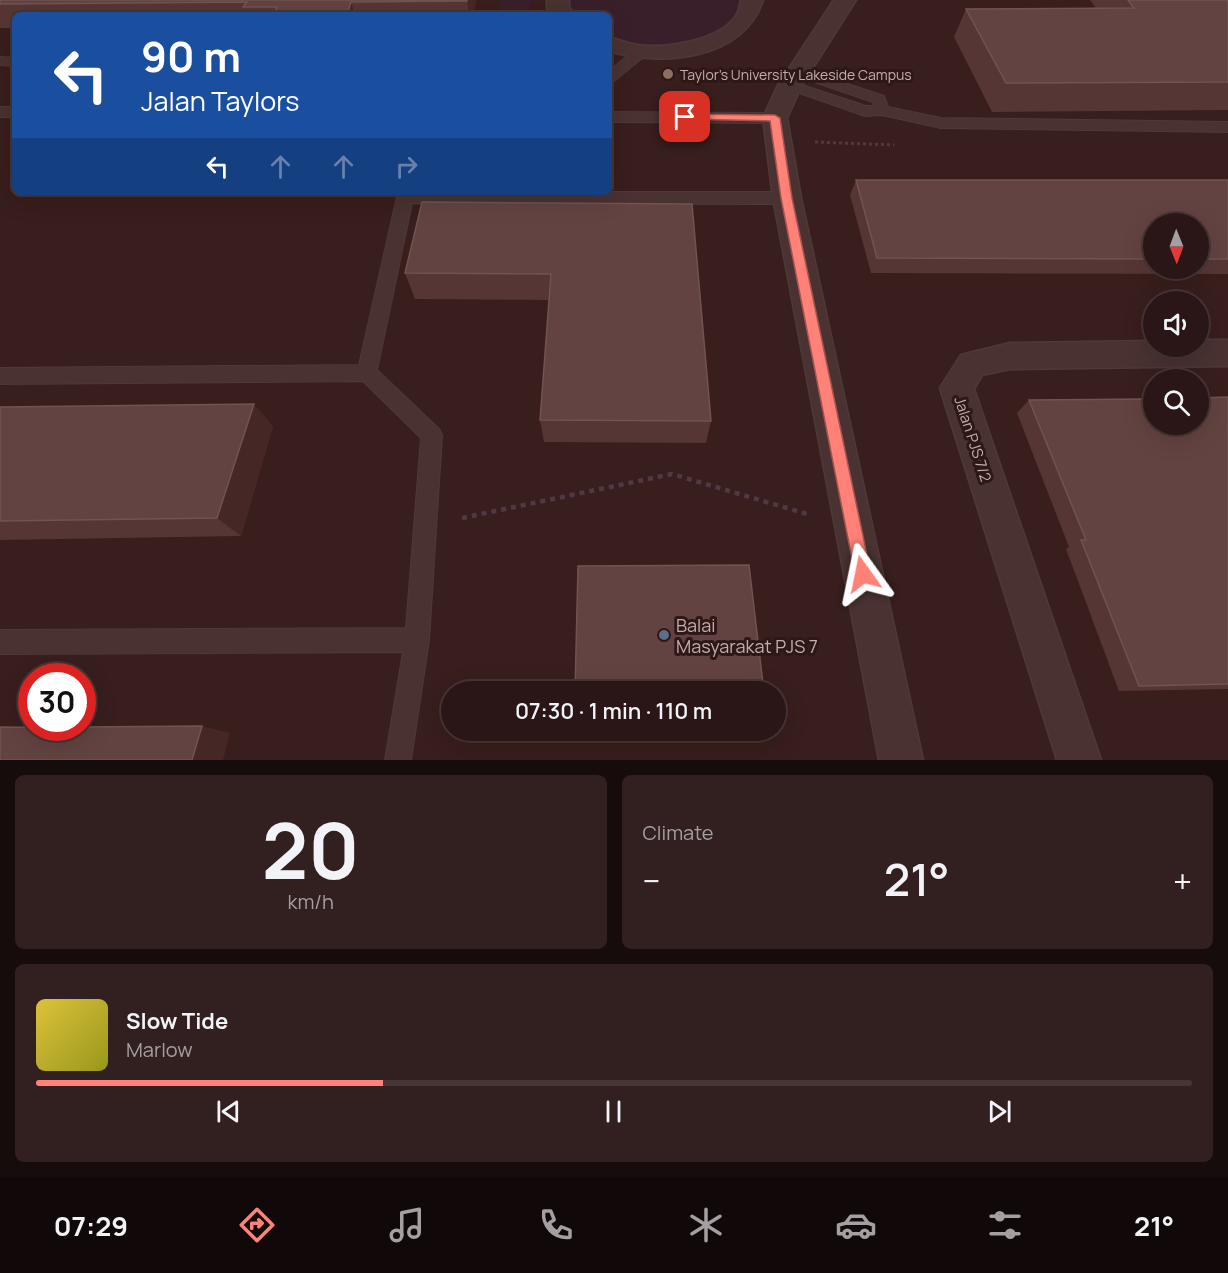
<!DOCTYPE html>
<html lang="en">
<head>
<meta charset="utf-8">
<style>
  :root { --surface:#2a1616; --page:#321f1f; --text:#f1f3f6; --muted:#a59fa1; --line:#463535; --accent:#ff8177 }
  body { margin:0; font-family:Manrope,sans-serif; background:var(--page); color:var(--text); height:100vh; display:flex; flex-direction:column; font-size:22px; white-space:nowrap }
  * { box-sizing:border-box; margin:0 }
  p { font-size:20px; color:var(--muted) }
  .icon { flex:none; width:33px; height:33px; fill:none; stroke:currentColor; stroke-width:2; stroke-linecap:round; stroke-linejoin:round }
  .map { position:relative; height:760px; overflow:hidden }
  .sheet { display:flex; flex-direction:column; gap:15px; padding:15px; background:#170c0c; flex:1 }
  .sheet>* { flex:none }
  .guide { position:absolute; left:12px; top:12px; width:600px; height:183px; border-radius:9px; box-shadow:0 6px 24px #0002,0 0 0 2px var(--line); background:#1a4fa0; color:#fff; overflow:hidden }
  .needle { width:39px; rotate:179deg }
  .controls { position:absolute; left:1143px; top:213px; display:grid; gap:12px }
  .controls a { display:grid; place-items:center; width:66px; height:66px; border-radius:50%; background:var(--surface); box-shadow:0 6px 24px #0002,0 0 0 2px var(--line); font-size:30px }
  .speed { position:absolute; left:18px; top:663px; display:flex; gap:12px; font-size:30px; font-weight:700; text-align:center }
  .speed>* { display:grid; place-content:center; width:78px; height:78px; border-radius:50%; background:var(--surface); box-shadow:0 6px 24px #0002,0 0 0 2px var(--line); line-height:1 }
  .speed .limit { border:9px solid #d22; background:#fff; color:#111 }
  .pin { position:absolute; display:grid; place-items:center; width:51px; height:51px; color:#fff; margin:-26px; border-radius:12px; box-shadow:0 3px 9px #0006 }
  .me { position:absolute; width:66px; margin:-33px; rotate:348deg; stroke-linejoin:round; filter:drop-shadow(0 0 4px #0008) }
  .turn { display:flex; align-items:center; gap:21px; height:126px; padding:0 30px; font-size:27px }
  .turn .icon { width:78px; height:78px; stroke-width:2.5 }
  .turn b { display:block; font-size:42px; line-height:51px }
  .lanes { display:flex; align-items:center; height:57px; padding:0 30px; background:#0003; justify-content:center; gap:30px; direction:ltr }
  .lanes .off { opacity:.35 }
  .big { font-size:45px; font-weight:600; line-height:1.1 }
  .sheet .tile { flex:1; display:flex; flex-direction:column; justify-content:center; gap:9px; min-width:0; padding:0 21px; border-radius:9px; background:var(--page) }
  .sheet .dial { align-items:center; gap:0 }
  .dial b { font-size:78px; line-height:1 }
  .song { display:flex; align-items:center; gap:18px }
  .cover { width:72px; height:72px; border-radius:9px; background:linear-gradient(135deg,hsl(50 70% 55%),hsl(60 70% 35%)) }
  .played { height:6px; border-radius:3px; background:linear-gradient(90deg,var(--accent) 30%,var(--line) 30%) }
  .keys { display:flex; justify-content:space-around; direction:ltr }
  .heat { display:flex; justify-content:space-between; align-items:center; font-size:33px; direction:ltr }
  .sheet .tiles { flex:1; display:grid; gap:15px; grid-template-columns:1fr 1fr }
  .tile:last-child { grid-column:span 2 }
  .trip { position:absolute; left:441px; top:681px; width:345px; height:60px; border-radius:30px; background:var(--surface); box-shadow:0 6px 24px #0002,0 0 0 2px var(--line); font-weight:600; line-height:60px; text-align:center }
  .tab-bar { display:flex; height:96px; justify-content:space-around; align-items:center; background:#110909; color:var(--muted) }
  .tab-bar .icon { width:42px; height:42px }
  .tab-bar .current { color:var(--accent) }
  .tab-bar b { font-size:27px; color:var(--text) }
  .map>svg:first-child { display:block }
  .green { fill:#391f2a }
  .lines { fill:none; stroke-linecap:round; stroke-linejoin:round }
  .lane-casing { stroke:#4f3937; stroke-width:2 }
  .street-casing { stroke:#4f3937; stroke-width:3 }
  .path-far1 { stroke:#523844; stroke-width:3; stroke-dasharray:3 3; stroke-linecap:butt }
  .path { stroke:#523844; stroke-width:4.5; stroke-dasharray:5 5; stroke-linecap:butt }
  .lane { fill:#493231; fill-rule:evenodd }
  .street { fill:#493231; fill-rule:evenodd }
  .wall { fill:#553635; fill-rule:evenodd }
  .shaded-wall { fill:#452726 }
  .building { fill:#624341; stroke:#715352; stroke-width:1.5 }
  .route { fill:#ff8177; stroke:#a6544d; stroke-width:1.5 }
  .education-dot { fill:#8d6e63; stroke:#2d1817; stroke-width:2 }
  .service-dot { fill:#5c6f8a; stroke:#2d1817; stroke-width:2 }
  .labels { text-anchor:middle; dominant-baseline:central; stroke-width:6; stroke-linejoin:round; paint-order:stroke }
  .far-poi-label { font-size:14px; fill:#c6adaa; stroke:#2d1817; text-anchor:start }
  .street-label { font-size:15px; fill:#c6adaa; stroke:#2d1817 }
  .near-poi-label { font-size:18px; fill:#c6adaa; stroke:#2d1817; text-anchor:start }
</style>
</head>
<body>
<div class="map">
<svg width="1228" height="760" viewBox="0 0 1228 760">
  <rect width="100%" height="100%" fill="#381e1d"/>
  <path class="green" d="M500,0H532L529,15H498Z
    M569,0H745L741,17L716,37L652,49L609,43V15H570L567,10Z"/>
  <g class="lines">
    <g class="lane-casing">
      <path id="lane" d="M641,48L646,49L648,52L646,55L614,81L609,82V71L636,49Z
        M0,57L15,58V66L0,65Z
        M799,68L884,96L888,107L941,118L1228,122V132L941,128L882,115L865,116L785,88L783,85L790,81L866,106H874L873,102L794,75L792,72L794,69Z
        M0,107H15V117H0Z
        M609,112L775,113L782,118L775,123L609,122Z
        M403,192H787L793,194L795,198L793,202L787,204L412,203L377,370L439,429L442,435L429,640L411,760H385L403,652L0,654V630L406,628L421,438L363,381L0,384V368L359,365L397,197Z"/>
    </g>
    <g class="street-casing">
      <path id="street" d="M547,0H569V7L575,15H553L547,8Z
        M741,0H763C744,60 661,67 609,51V37C618,40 627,43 637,45C664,49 722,41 737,14C739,10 740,4 741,0Z
        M834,0H856L802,85L787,118L801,198L923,760H879L773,198L763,118L778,85Z
        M1198,340H1228V366L1010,369L982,375L974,389L1101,760H1057L940,388L961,355L1010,343L1154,341V346H1198Z"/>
    </g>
    <path class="path-far1" d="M815,142L894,145"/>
    <path class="path" d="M462,518L672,474L807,514"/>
    <use href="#lane" class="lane"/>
    <use href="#street" class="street"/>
  </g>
  <path class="wall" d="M0,0H476L473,15H15V28H0Z
    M1090,0H1228V110L992,112L954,37L966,9L1096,8Z
    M856,180H1228V274L871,273L850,195ZM1154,224H1198V268H1154Z
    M692,204L711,421L706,443L544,442L540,420L549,300L415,299L405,273Z
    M1228,397V689L1119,691L1066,549L1069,547L1017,413L1029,400Z
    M0,407L273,426L241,536L0,540Z"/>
  <path class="shaded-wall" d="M467,0H476L473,15H469Z
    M351,2L355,15H347Z
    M254,404L273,426L241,536L217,518Z
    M202,726L230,733L223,760H192Z"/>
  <path class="building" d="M0,0H467V1L351,2L347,15H274L277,7H243L247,2L0,4Z
    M1128,0H1228V82L1006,83L966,9L1134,8Z
    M856,180H1228V259H1198V224H1154V259L877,258Z
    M422,202L692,204L711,421L540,420L551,274L405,273Z
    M1228,397V684L1139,686L1081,540H1086L1029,400L1154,399V424H1198V398Z
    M254,404L217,518L0,521V407Z
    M749,565L764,692H575L578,566Z
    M202,726L192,760H0V727L82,728V727Z"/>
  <path class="route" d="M685,114L775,115L780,118L792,198L871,574L869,580L863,582L858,580L855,574L781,198L770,121L682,119L680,117Z"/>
  <circle class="education-dot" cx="668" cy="74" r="6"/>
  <circle class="service-dot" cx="664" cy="635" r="6"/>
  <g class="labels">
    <g class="far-poi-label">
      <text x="680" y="74">Taylor's University Lakeside Campus</text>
    </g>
    <g class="street-label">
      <text transform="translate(973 439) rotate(72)">Jalan PJS 7/2</text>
    </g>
    <g class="near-poi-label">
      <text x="676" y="625">Balai<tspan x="676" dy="21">Masyarakat PJS 7</tspan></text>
    </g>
  </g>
</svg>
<div class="controls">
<a><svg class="needle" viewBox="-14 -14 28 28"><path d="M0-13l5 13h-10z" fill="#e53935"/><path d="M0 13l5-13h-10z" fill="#a59fa1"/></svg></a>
<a><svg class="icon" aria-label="sound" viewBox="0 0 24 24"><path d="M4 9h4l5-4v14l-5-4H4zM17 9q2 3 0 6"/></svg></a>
<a><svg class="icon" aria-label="search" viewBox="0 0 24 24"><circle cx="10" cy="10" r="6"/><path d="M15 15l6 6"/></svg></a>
</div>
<div class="speed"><div class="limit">30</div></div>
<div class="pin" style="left:685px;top:117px;background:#d93025"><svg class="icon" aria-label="arrive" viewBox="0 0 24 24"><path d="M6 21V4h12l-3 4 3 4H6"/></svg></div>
<svg class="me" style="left:863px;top:574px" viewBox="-20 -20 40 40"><path d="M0-17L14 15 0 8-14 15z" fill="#ff8177" stroke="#fff" stroke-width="4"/></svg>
<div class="trip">07:30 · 1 min · 110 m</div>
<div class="guide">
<div class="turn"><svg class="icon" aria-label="left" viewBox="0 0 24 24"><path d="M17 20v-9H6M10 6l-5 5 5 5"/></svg><div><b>90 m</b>Jalan Taylors</div></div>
<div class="lanes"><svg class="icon" aria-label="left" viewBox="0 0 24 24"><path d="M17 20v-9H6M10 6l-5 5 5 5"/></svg><svg class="icon off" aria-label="ahead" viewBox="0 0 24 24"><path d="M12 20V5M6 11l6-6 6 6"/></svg><svg class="icon off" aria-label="ahead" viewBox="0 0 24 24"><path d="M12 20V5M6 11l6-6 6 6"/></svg><svg class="icon off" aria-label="right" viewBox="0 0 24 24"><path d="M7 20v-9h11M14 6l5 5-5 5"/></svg></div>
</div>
</div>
<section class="sheet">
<div class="tiles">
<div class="tile dial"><b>20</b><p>km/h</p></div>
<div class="tile"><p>Climate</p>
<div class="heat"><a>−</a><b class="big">21°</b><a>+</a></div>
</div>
<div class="tile">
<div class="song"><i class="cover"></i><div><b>Slow Tide</b><p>Marlow</p></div></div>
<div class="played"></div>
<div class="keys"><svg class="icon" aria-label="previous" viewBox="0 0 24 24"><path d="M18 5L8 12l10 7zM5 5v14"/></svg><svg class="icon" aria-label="pause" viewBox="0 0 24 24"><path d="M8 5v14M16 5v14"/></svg><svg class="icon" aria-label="next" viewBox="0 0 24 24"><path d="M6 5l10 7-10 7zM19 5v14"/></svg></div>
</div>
</div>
</section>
<nav class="tab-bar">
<b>07:29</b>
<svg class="icon current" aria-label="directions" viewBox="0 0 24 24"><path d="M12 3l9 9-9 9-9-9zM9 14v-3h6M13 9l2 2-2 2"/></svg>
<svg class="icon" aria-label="music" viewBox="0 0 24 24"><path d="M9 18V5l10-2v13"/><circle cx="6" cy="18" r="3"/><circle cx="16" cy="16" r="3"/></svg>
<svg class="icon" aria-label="phone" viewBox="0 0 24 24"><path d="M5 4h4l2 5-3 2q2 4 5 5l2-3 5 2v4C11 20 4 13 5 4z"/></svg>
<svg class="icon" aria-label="climate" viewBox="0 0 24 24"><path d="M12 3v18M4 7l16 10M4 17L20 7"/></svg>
<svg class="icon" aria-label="car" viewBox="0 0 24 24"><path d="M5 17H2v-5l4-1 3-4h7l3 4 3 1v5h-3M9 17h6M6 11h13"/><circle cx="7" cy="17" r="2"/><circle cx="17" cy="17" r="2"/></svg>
<svg class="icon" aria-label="filters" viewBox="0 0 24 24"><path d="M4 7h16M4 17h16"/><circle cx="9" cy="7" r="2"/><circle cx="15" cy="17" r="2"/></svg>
<b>21°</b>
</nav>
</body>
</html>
